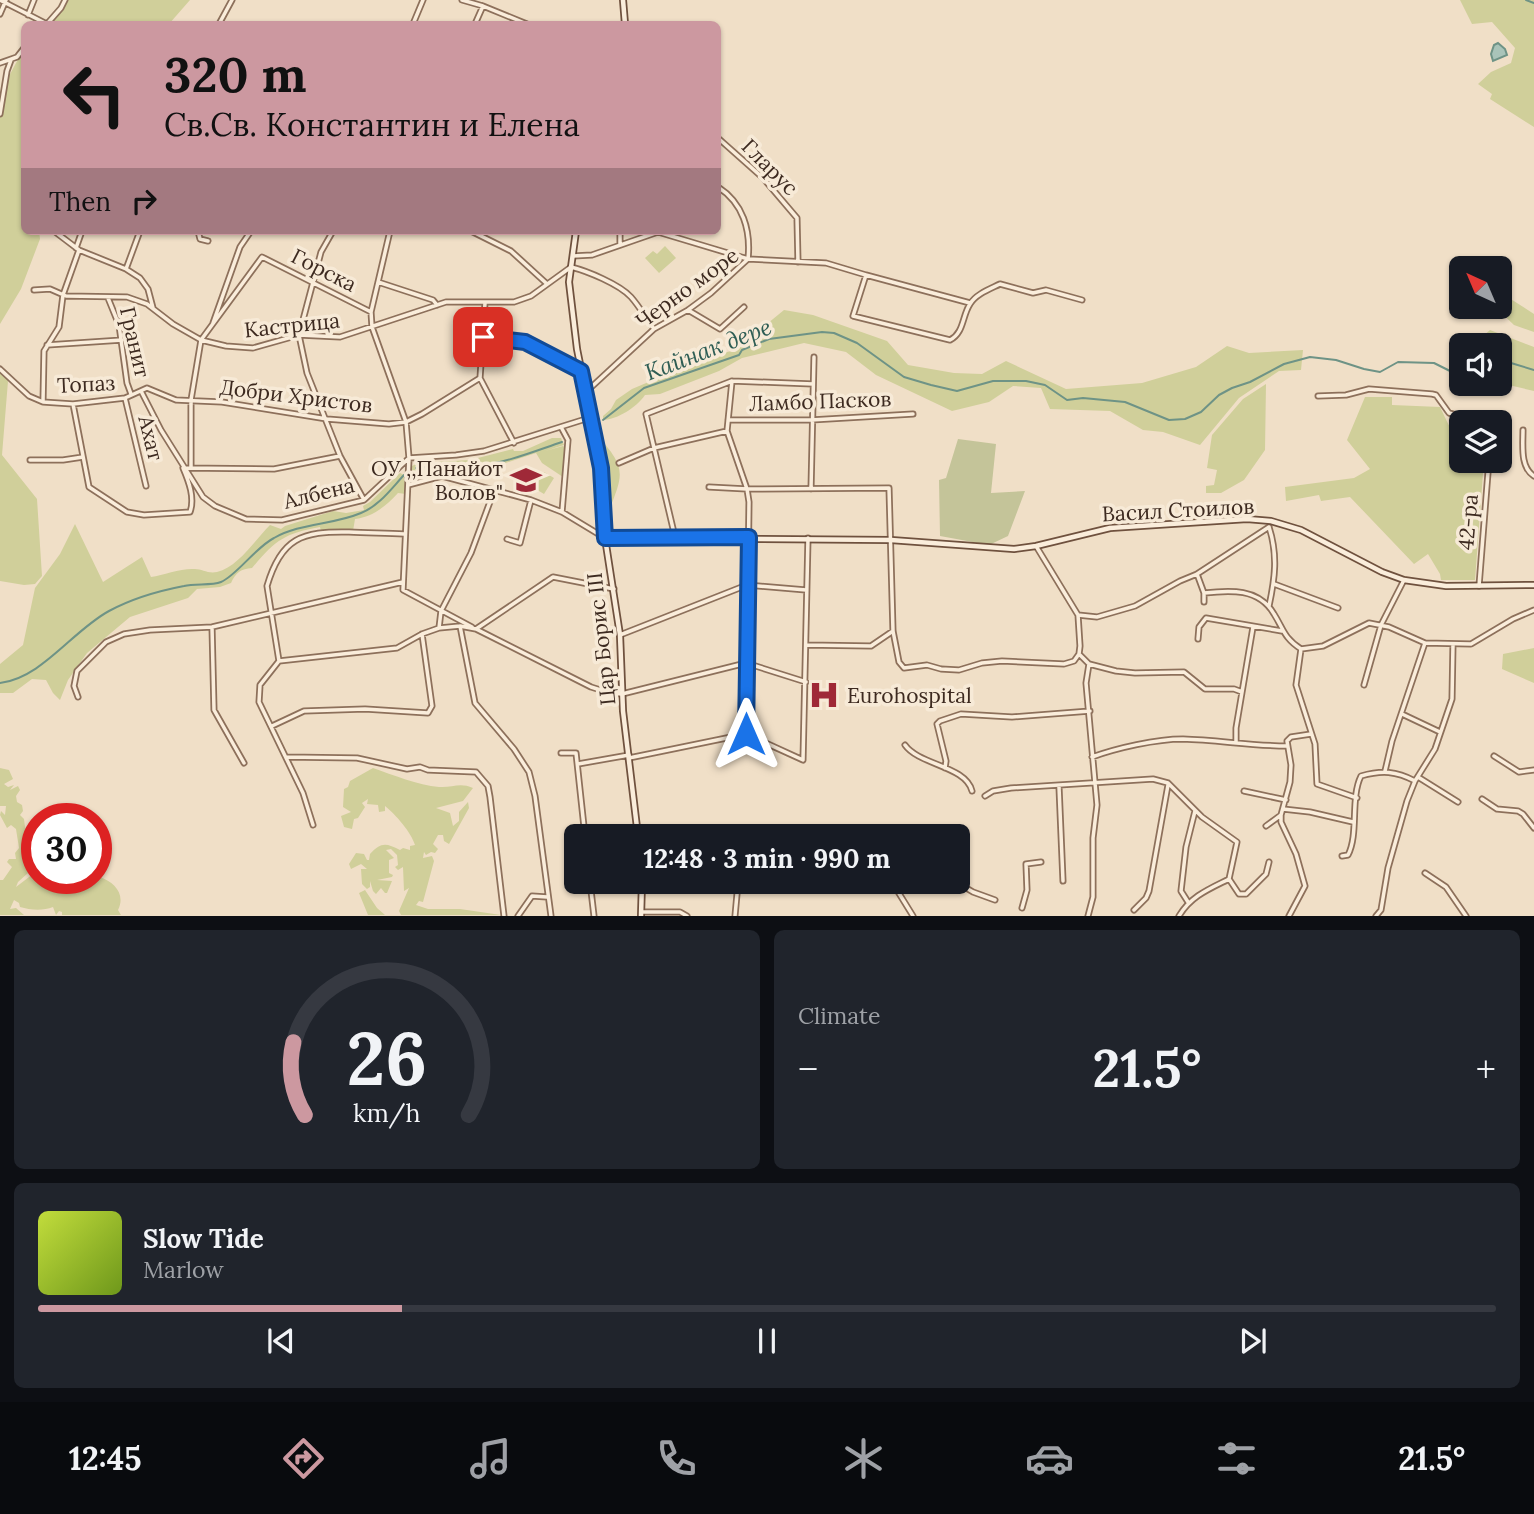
<!DOCTYPE html>
<html lang="en">
<head>
<meta charset="utf-8">
<style>
  :root { --surface:#171b24; --page:#20242c; --text:#f1f3f6; --muted:#9ea1a6; --line:#363941; --accent:#cc98a0 }
  body { margin:0; font-family:Lora,serif; background:var(--page); color:var(--text); height:100vh; display:flex; flex-direction:column; font-size:26px; white-space:nowrap }
  * { box-sizing:border-box; margin:0 }
  p { font-size:23px; color:var(--muted) }
  .icon { flex:none; width:38px; height:38px; fill:none; stroke:currentColor; stroke-width:2; stroke-linecap:round; stroke-linejoin:round }
  .map { position:relative; height:916px; overflow:hidden }
  .sheet { display:flex; flex-direction:column; gap:14px; padding:14px; background:#0d0f14; flex:1 }
  .sheet>* { flex:none }
  .banner { position:absolute; left:21px; top:21px; width:700px; height:214px; border-radius:10px; box-shadow:0 2px 5px #0004; background:#cc98a0; color:#111; overflow:hidden }
  .needle { width:46px; rotate:316deg }
  .buttons { position:absolute; left:1449px; top:256px; display:grid; gap:14px }
  .buttons a { display:grid; place-items:center; width:63px; height:63px; border-radius:10px; background:var(--surface); box-shadow:0 2px 5px #0004; font-size:35px }
  .speed { position:absolute; left:21px; top:803px; display:flex; gap:14px; font-size:35px; font-weight:700; text-align:center }
  .speed>* { display:grid; place-content:center; width:91px; height:91px; border-radius:50%; background:var(--surface); box-shadow:0 2px 5px #0004; line-height:1 }
  .speed .limit { border:10px solid #d22; background:#fff; color:#111 }
  .pin { position:absolute; display:grid; place-items:center; width:60px; height:60px; color:#fff; margin:-30px; border-radius:14px; box-shadow:0 4px 10px #0006 }
  .me { position:absolute; width:77px; margin:-38px; rotate:0deg; stroke-linejoin:round; filter:drop-shadow(0 0 5px #0008) }
  .turn { display:flex; align-items:center; gap:24px; height:147px; padding:0 28px; font-size:32px }
  .turn .icon { width:91px; height:91px; stroke-width:2.5 }
  .turn b { display:block; font-size:49px; line-height:60px }
  .then { display:flex; align-items:center; height:66px; padding:0 28px; background:#0003; gap:14px; font-size:26px }
  .big { font-size:52px; font-weight:700; line-height:1.1 }
  .sheet .widget { flex:1; display:flex; flex-direction:column; justify-content:center; gap:10px; min-width:0; padding:0 24px; border-radius:10px; background:var(--page) }
  .sheet .dial { align-items:center; gap:0 }
  .dial svg { height:182px; overflow:visible; fill:none; stroke:var(--line); stroke-width:7; stroke-linecap:round; text-anchor:middle }
  .dial text { fill:var(--text); stroke:none }
  .song { display:flex; align-items:center; gap:21px }
  .cover { width:84px; height:84px; border-radius:10px; background:linear-gradient(135deg,hsl(70 70% 55%),hsl(80 70% 35%)) }
  .played { height:7px; border-radius:4px; background:linear-gradient(90deg,var(--accent) 25%,var(--line) 25%) }
  .keys { display:flex; justify-content:space-around; direction:ltr }
  .heat { display:flex; justify-content:space-between; align-items:center; font-size:38px; direction:ltr }
  .sheet .tiles { flex:1; display:grid; gap:14px; grid-template-columns:1fr 1fr }
  .widget:last-child { grid-column:span 2 }
  .trip { position:absolute; left:564px; top:824px; width:406px; height:70px; border-radius:10px; background:var(--surface); box-shadow:0 2px 5px #0004; font-weight:700; line-height:70px; text-align:center }
  .tab-bar { display:flex; height:112px; justify-content:space-around; align-items:center; background:#090b0e; color:var(--muted) }
  .tab-bar .icon { width:49px; height:49px }
  .tab-bar .selected { color:var(--accent) }
  .tab-bar b { font-size:32px; color:var(--text) }
  .map>svg:first-child { display:block }
  .green { fill:#d0cf9a }
  .cemetery { fill:#c4c499 }
  .water { fill:#a9c4b9; stroke:#6e9386; stroke-width:2 }
  .lines { fill:none; stroke-linecap:round; stroke-linejoin:round }
  .stream { stroke:#6e9386; stroke-width:2 }
  .street-casing { stroke:#8d705b; stroke-width:7 }
  .secondary-casing { stroke:#6f513e; stroke-width:8 }
  .street { stroke:#faeddb; stroke-width:3.5 }
  .secondary { stroke:#faeddb; stroke-width:4.5 }
  .route-casing { stroke:#114b97; stroke-width:18 }
  .route { stroke:#1a73e8; stroke-width:12 }
  .labels { text-anchor:middle; dominant-baseline:central; stroke-width:7; stroke-linejoin:round; paint-order:stroke }
  .street-label { font-size:21px; fill:#3d2a20; stroke:#f7ead7 }
  .poi-label { font-size:21px; fill:#3d2a20; stroke:#f7ead7; text-anchor:end }
  .water-label { font-size:23px; font-style:italic; fill:#2e5d54; stroke:#f7ead7 }
</style>
</head>
<body>
<div class="map">
<svg width="1534" height="916" viewBox="0 0 1534 916">
  <rect width="100%" height="100%" fill="#f0dfc7"/>
  <path class="green" d="M65,0H190L169,24H46Z
    M1460,0H1534V127L1490,99L1492,94L1478,84L1491,72L1511,63L1515,48L1492,22L1472,24Z
    M24,48V231H39L40,239L21,289L0,324V93Z
    M665,246L676,258L659,273L645,258L653,251L657,254Z
    M1510,278L1506,296L1534,314V332L1514,325L1494,306H1500V286Z
    M784,310L813,315L887,341L908,365L954,373L982,374L1006,361L1066,389L1142,383L1196,367L1227,346L1249,353L1303,350L1301,370L1279,371L1239,398L1200,445L1163,432L1143,430L1110,411L1050,409L1041,388L1013,386L989,402L952,411L876,375L846,352L804,343L742,358L719,371L660,394L645,395C636,408 618,419 603,420V416L611,409L616,400L632,389L708,357L735,350Z
    M1490,330L1534,347V391L1500,383V345H1473Z
    M0,369L8,381L2,455L37,499L42,576L35,584L24,585L0,581Z
    M1266,384L1265,450L1244,480L1221,493H1206V486L1214,485L1217,470L1207,468L1212,435L1243,399Z
    M1365,397H1392V405L1440,407L1454,436L1461,437V460H1484L1475,580H1441L1440,574L1428,554L1414,564L1350,497L1321,501L1319,495L1286,501L1285,487L1354,478L1370,469L1347,440Z
    M596,434C630,471 622,475 606,519Z
    M552,438H561L564,445L545,451L563,446L566,448L563,477L542,463L536,453L475,473L446,472L412,476V466L418,463L470,460L513,449L514,451H523Z
    M544,472L554,478L544,494L534,488Z
    M400,473L404,475L406,494L398,493C386,506 373,517 355,519L353,531H321L320,527C283,534 276,540 252,568C241,569 236,572 231,583L220,587L197,589L188,598L130,617L87,653L68,680L60,700L53,693L46,680L32,679L13,693H0V664L23,645L35,588L60,554L75,524L103,582L142,557L151,577C164,575 181,568 195,569C202,569 208,574 217,572C238,567 255,540 270,525L281,529L285,526L333,511L346,513L364,510L363,506L370,502Z
    M1534,648V683L1502,669L1503,654Z
    M0,768L9,770L13,779L4,784L8,787L14,785L10,790L18,786L20,790L16,796L17,802L22,805L23,811L20,815L24,819L25,827L30,837L26,840L29,845L25,843L24,854L26,860L36,856L35,850L37,851V865L18,882L16,887L37,871V878L100,877C114,882 126,894 118,910L121,915H62V912L59,911L56,915L53,907C43,911 30,910 20,907L19,903L14,900L10,909L16,908L24,915H0V880H3L12,867L7,862L9,859H16L15,853L19,848L16,829L11,825L7,828L0,815L1,811L5,815L6,806H0Z
    M373,768C393,775 418,785 439,787C452,788 460,782 473,788L463,801L436,808L450,813L453,826L459,821V812L468,802L469,808L449,844L444,841L443,835H438L433,844L438,849L435,853L431,852L426,855L424,852L423,858L432,856L434,861L423,902L419,901L416,905L428,909H460L501,915H401L399,911L409,888L404,891L403,867L398,870L395,867L398,865L397,855L391,849L386,850L394,858L389,860V873L393,875L392,877L377,880L392,881L387,893H385L381,888L376,894L373,891L370,881V887L367,889L362,884L361,869H367L361,864L351,869L349,864L356,853L364,854L367,860H369L370,854C381,842 386,843 400,850L403,848L410,850V846L415,845C411,832 396,815 385,806V811L379,812L378,805L367,804L368,799L362,803L365,807L358,818L354,819L352,829L344,827L341,816L351,812L343,807L344,789L348,787L350,781Z
    M365,890L377,908L385,915H368L359,893Z"/>
  <path class="cemetery" d="M958,439L996,444L991,493L1025,491L1008,536L989,545L940,536L939,480L946,478Z"/>
  <path class="water" d="M1498,43L1505,49L1507,55L1493,61L1491,54L1494,45Z"/>
  <g class="lines">
    <path class="stream" d="M1526,0L1534,3
      M1500,364L1511,363L1534,370
      M603,420L644,388L739,355L742,350L769,339L822,332L834,333L857,343L904,377L931,385L957,391L993,381H1026L1045,385L1067,400L1083,398L1125,402L1169,420L1185,419L1201,412L1219,395L1232,388L1250,382L1284,364L1310,357L1336,360L1364,369L1380,372L1398,362L1434,363L1454,373L1461,371
      M416,468C436,465 456,469 477,466C506,463 535,451 562,442
      M0,683C42,678 72,631 109,611C133,598 158,591 184,586C195,583 211,586 221,582C236,576 256,547 274,538C300,523 333,525 361,513C379,506 391,489 404,475"/>
    <g class="street-casing">
      <path id="street" d="M0,0L47,24
        M462,0L483,6L527,24
        M0,14L6,0
        M28,15L34,0
        M47,24L61,8L65,0
        M219,24L232,0
        M413,24L423,0
        M475,24L483,6
        M0,63L17,57L24,48
        M0,114L7,71L11,60
        M718,138L763,178L797,218L798,262
        M718,187C743,203 751,230 748,259
        M54,231L79,250L126,269L140,278L148,289L153,308
        M198,231L200,239L208,241
        M333,231L321,252L299,335L307,373L340,456L364,500
        M390,231L371,312L372,327L406,422L409,458L403,590L472,627
        M471,231L511,251L546,283
        M620,244V231
        M76,248L82,231
        M573,256L592,255L658,232L748,259L826,263L866,275
        M126,269L140,231
        M378,282L433,300L437,305
        M34,290L50,289L66,296L127,297L147,304L173,324L201,340L226,346L253,348L299,335L340,337L446,302H514L531,296L571,267C587,271 619,284 631,297C639,306 646,318 654,329
        M108,298L119,325L127,383L131,394
        M485,303L480,378L514,443
        M970,303L866,275L853,316L950,340C964,333 962,316 970,304C976,294 990,289 1000,284L1033,293L1046,290L1082,300
        M688,310L720,329L744,307
        M213,323L240,247L251,231
        M483,337L525,342L581,371
        M47,345L122,340
        M0,369L29,396L43,402L73,404L125,398L147,388L176,400L222,402L327,419L389,424L406,422L422,414L480,378
        M732,381L727,431L747,489L749,502L746,734
        M141,391L161,430L203,497L215,506L246,519L282,520L364,500L409,458L456,455L484,451L592,417
        M586,392L654,329L688,310L711,293L748,259
        M1318,396L1346,395L1369,389L1432,394L1436,395L1449,413L1482,422
        M125,398L146,486
        M43,402L44,351L59,327L63,295L79,250
        M73,404L89,487L127,512L144,515L190,512C195,498 189,482 183,468L274,469L340,456
        M728,420H811L913,414
        M561,427L568,440L562,512
        M1523,430C1523,446 1520,467 1534,476
        M30,460H63L83,457
        M619,463L654,448L727,431
        M191,468V400L201,340L262,257L371,312
        M408,485L442,476L531,500L562,512L605,538
        M709,487L747,489L889,488L893,631L899,662L904,668L927,665L941,669L959,670L982,663L1002,661L1064,664L1074,661L1079,654
        M811,489L814,357
        M675,537L646,414L732,381L813,384
        M507,539L520,543L531,500
        M1036,546L1078,615L1080,646L1079,654
        M1197,574L1204,593V602
        M1274,584L1338,608
        M1479,586L1489,460
        M1204,593C1230,590 1259,588 1274,614C1284,630 1284,638 1301,649L1323,646L1369,623L1389,627L1425,643L1471,644L1513,619L1534,610
        M1269,606C1275,578 1278,555 1269,527
        M1078,615L1097,617L1135,606L1180,581L1197,574L1269,527
        M460,626L475,703L514,749L529,772L535,796L551,916
        M212,627L214,710L244,763
        M439,628L441,611L471,553L494,491
        M476,629L553,577L614,589
        M620,635L747,585L806,590
        M1198,639L1199,627L1206,618L1282,631
        M806,645L871,646L893,631
        M1301,649L1296,685L1315,744L1317,784L1357,798
        M1079,654L1089,664L1086,683L1097,805L1093,838V897L1088,916
        M279,661L397,648L422,634L439,628L460,626L476,629L591,687L610,693L622,694L746,663L806,682
        M1089,664L1116,671L1135,673L1184,672L1205,689H1234L1242,692
        M1364,685L1381,625L1404,580
        M78,697L74,686L77,671L106,642L124,634L150,630L212,627L403,582
        M1402,714L1440,732
        M272,726L304,711L365,709L428,713L432,706L422,634
        M1236,743V728L1253,627
        M905,745C919,765 966,766 972,791
        M561,753H576L585,836
        M1494,756L1519,772L1534,770
        M286,757L357,758L407,769L420,767L428,770L476,772L488,786L490,797L504,916
        M1092,757C1117,748 1156,739 1183,739C1218,740 1252,746 1287,746
        M629,758L746,734L803,760L808,538
        M578,764L629,755
        M945,768L946,761L937,724L940,721L961,714L1012,717L1090,711
        M1385,771L1392,741L1425,643
        M1418,777L1458,802
        M1059,787L1063,881
        M1244,791L1286,800
        M985,796L993,791L1011,788L1153,779L1168,783L1202,817L1237,842L1229,879L1239,894H1246L1266,874L1269,862
        M1482,799L1497,809L1518,811L1523,814L1534,828
        M1283,809L1310,812L1353,822
        M1281,815V822L1296,854L1305,886L1289,916
        M313,825L303,793L259,702L260,685L279,661L267,586C281,538 302,531 349,532C367,533 386,533 404,534
        M1266,826L1281,815L1290,782L1291,765L1287,741L1291,737L1311,734
        M909,828L915,836
        M1342,856L1348,855C1359,834 1350,798 1361,776C1382,770 1396,771 1415,781
        M1425,873L1446,887L1466,916
        M590,882L594,916
        M892,882L913,916
        M956,882L973,892L995,900
        M1188,902L1181,891L1186,847L1195,811
        M1022,908L1027,890L1026,864L1041,862
        M1134,910L1146,898L1149,891L1168,785
        M642,912H680L687,916
        M518,916L532,896L547,897
        M735,916L738,883
        M1179,916C1191,896 1209,889 1229,879
        M1376,916L1381,910L1388,868L1407,801L1415,781L1435,749L1452,699L1453,644"/>
    </g>
    <g class="secondary-casing">
      <path id="secondary" d="M623,0L625,24
        M576,231L569,282L577,349L601,469L605,538L620,635L623,711L638,836
        M605,538L891,540L1014,549L1036,546L1110,528L1247,519L1271,521L1301,530L1382,572L1404,580L1446,586L1534,585
        M641,916L642,882"/>
    </g>
    <use href="#street" class="street"/>
    <use href="#secondary" class="secondary"/>
  </g>
  <g class="lines">
    <g class="route-casing">
      <path id="route" d="M483,337L525,342L581,371L601,468L605,538L749,537L746,734"/>
    </g>
    <use href="#route" class="route"/>
  </g>
  <defs>
    <g id="school-bare" transform="scale(2.415)"><path d="M0-5L7-2L0 1L-7-2ZM-4 1L0 2.5L4 1V4Q0 6-4 4Z" fill="#9f2938" stroke="#f7ead7" stroke-width="2.5" paint-order="stroke"/></g>
    <g id="hospital-bare" transform="scale(2.415)"><path d="M-5-5h3v3.5h4V-5h3V5h-3V1.5h-4V5h-3Z" fill="#9f2938" stroke="#f7ead7" stroke-width="2.5" paint-order="stroke"/></g>
  </defs>
  <g fill-rule="evenodd">
    <use href="#school-bare" x="526" y="480"/>
    <use href="#hospital-bare" x="824" y="695"/>
  </g>
  <g class="labels">
    <g class="street-label">
      <text transform="translate(770 167) rotate(45)">Гларус</text>
      <text transform="translate(324 270) rotate(27)">Горска</text>
      <text transform="translate(687 288) rotate(-36)">Черно море</text>
      <text transform="translate(292 325) rotate(-6)">Кастрица</text>
      <text transform="translate(135 342) rotate(77)">Гранит</text>
      <text transform="translate(86 384) rotate(-3)">Топаз</text>
      <text transform="translate(296 396) rotate(7)">Добри Христов</text>
      <text transform="translate(820 401) rotate(-2)">Ламбо Пасков</text>
      <text transform="translate(151 438) rotate(76)">Ахат</text>
      <text transform="translate(319 493) rotate(-14)">Албена</text>
      <text transform="translate(1178 510) rotate(-3)">Васил Стоилов</text>
      <text transform="translate(1468 522) rotate(-85)">42-ра</text>
      <text transform="translate(601 639) rotate(-96)">Цар Борис III</text>
    </g>
    <g class="poi-label">
      <text x="503" y="468">ОУ ,,Панайот<tspan x="503" dy="24">Волов"</tspan></text>
      <text x="847" y="695" text-anchor="start">Eurohospital</text>
    </g>
    <g class="water-label">
      <text transform="translate(708 349) rotate(-21)">Кайнак дере</text>
    </g>
  </g>
</svg>
<div class="buttons">
<a><svg class="needle" viewBox="-14 -14 28 28"><path d="M0-13l5 13h-10z" fill="#e53935"/><path d="M0 13l5-13h-10z" fill="#9ea1a6"/></svg></a>
<a><svg class="icon" aria-label="sound" viewBox="0 0 24 24"><path d="M4 9h4l5-4v14l-5-4H4zM17 9q2 3 0 6"/></svg></a>
<a><svg class="icon" aria-label="layers" viewBox="0 0 24 24"><path d="M12 4l9 5-9 5-9-5zM3 14l9 5 9-5"/></svg></a>
</div>
<div class="speed"><div class="limit">30</div></div>
<div class="pin" style="left:483px;top:337px;background:#d93025"><svg class="icon" aria-label="arrive" viewBox="0 0 24 24"><path d="M6 21V4h12l-3 4 3 4H6"/></svg></div>
<svg class="me" style="left:746px;top:734px" viewBox="-20 -20 40 40"><path d="M0-17L14 15 0 8-14 15z" fill="#1a73e8" stroke="#fff" stroke-width="4"/></svg>
<div class="trip">12:48 · 3 min · 990 m</div>
<div class="banner">
<div class="turn"><svg class="icon" aria-label="left" viewBox="0 0 24 24"><path d="M17 20v-9H6M10 6l-5 5 5 5"/></svg><div><b>320 m</b>Св.Св. Константин и Елена</div></div>
<div class="then">Then<svg class="icon" aria-label="right" viewBox="0 0 24 24"><path d="M7 20v-9h11M14 6l5 5-5 5"/></svg></div>
</div>
</div>
<section class="sheet">
<div class="tiles">
<div class="widget dial"><svg viewBox="0 0 100 80">
<path d="M14 69A42 42 0 1 1 86 69"/>
<path d="M14 69A42 42 0 0 1 9 37" stroke="#cc98a0"/>
<text x="50" y="56" font-size="32" font-weight="700">26</text>
<text x="50" y="72" font-size="11">km/h</text>
</svg></div>
<div class="widget"><p>Climate</p>
<div class="heat"><a>−</a><b class="big">21.5°</b><a>+</a></div>
</div>
<div class="widget">
<div class="song"><i class="cover"></i><div><b>Slow Tide</b><p>Marlow</p></div></div>
<div class="played"></div>
<div class="keys"><svg class="icon" aria-label="previous" viewBox="0 0 24 24"><path d="M18 5L8 12l10 7zM5 5v14"/></svg><svg class="icon" aria-label="pause" viewBox="0 0 24 24"><path d="M8 5v14M16 5v14"/></svg><svg class="icon" aria-label="next" viewBox="0 0 24 24"><path d="M6 5l10 7-10 7zM19 5v14"/></svg></div>
</div>
</div>
</section>
<nav class="tab-bar">
<b>12:45</b>
<svg class="icon selected" aria-label="directions" viewBox="0 0 24 24"><path d="M12 3l9 9-9 9-9-9zM9 14v-3h6M13 9l2 2-2 2"/></svg>
<svg class="icon" aria-label="music" viewBox="0 0 24 24"><path d="M9 18V5l10-2v13"/><circle cx="6" cy="18" r="3"/><circle cx="16" cy="16" r="3"/></svg>
<svg class="icon" aria-label="phone" viewBox="0 0 24 24"><path d="M5 4h4l2 5-3 2q2 4 5 5l2-3 5 2v4C11 20 4 13 5 4z"/></svg>
<svg class="icon" aria-label="climate" viewBox="0 0 24 24"><path d="M12 3v18M4 7l16 10M4 17L20 7"/></svg>
<svg class="icon" aria-label="car" viewBox="0 0 24 24"><path d="M5 17H2v-5l4-1 3-4h7l3 4 3 1v5h-3M9 17h6M6 11h13"/><circle cx="7" cy="17" r="2"/><circle cx="17" cy="17" r="2"/></svg>
<svg class="icon" aria-label="filters" viewBox="0 0 24 24"><path d="M4 7h16M4 17h16"/><circle cx="9" cy="7" r="2"/><circle cx="15" cy="17" r="2"/></svg>
<b>21.5°</b>
</nav>
</body>
</html>
